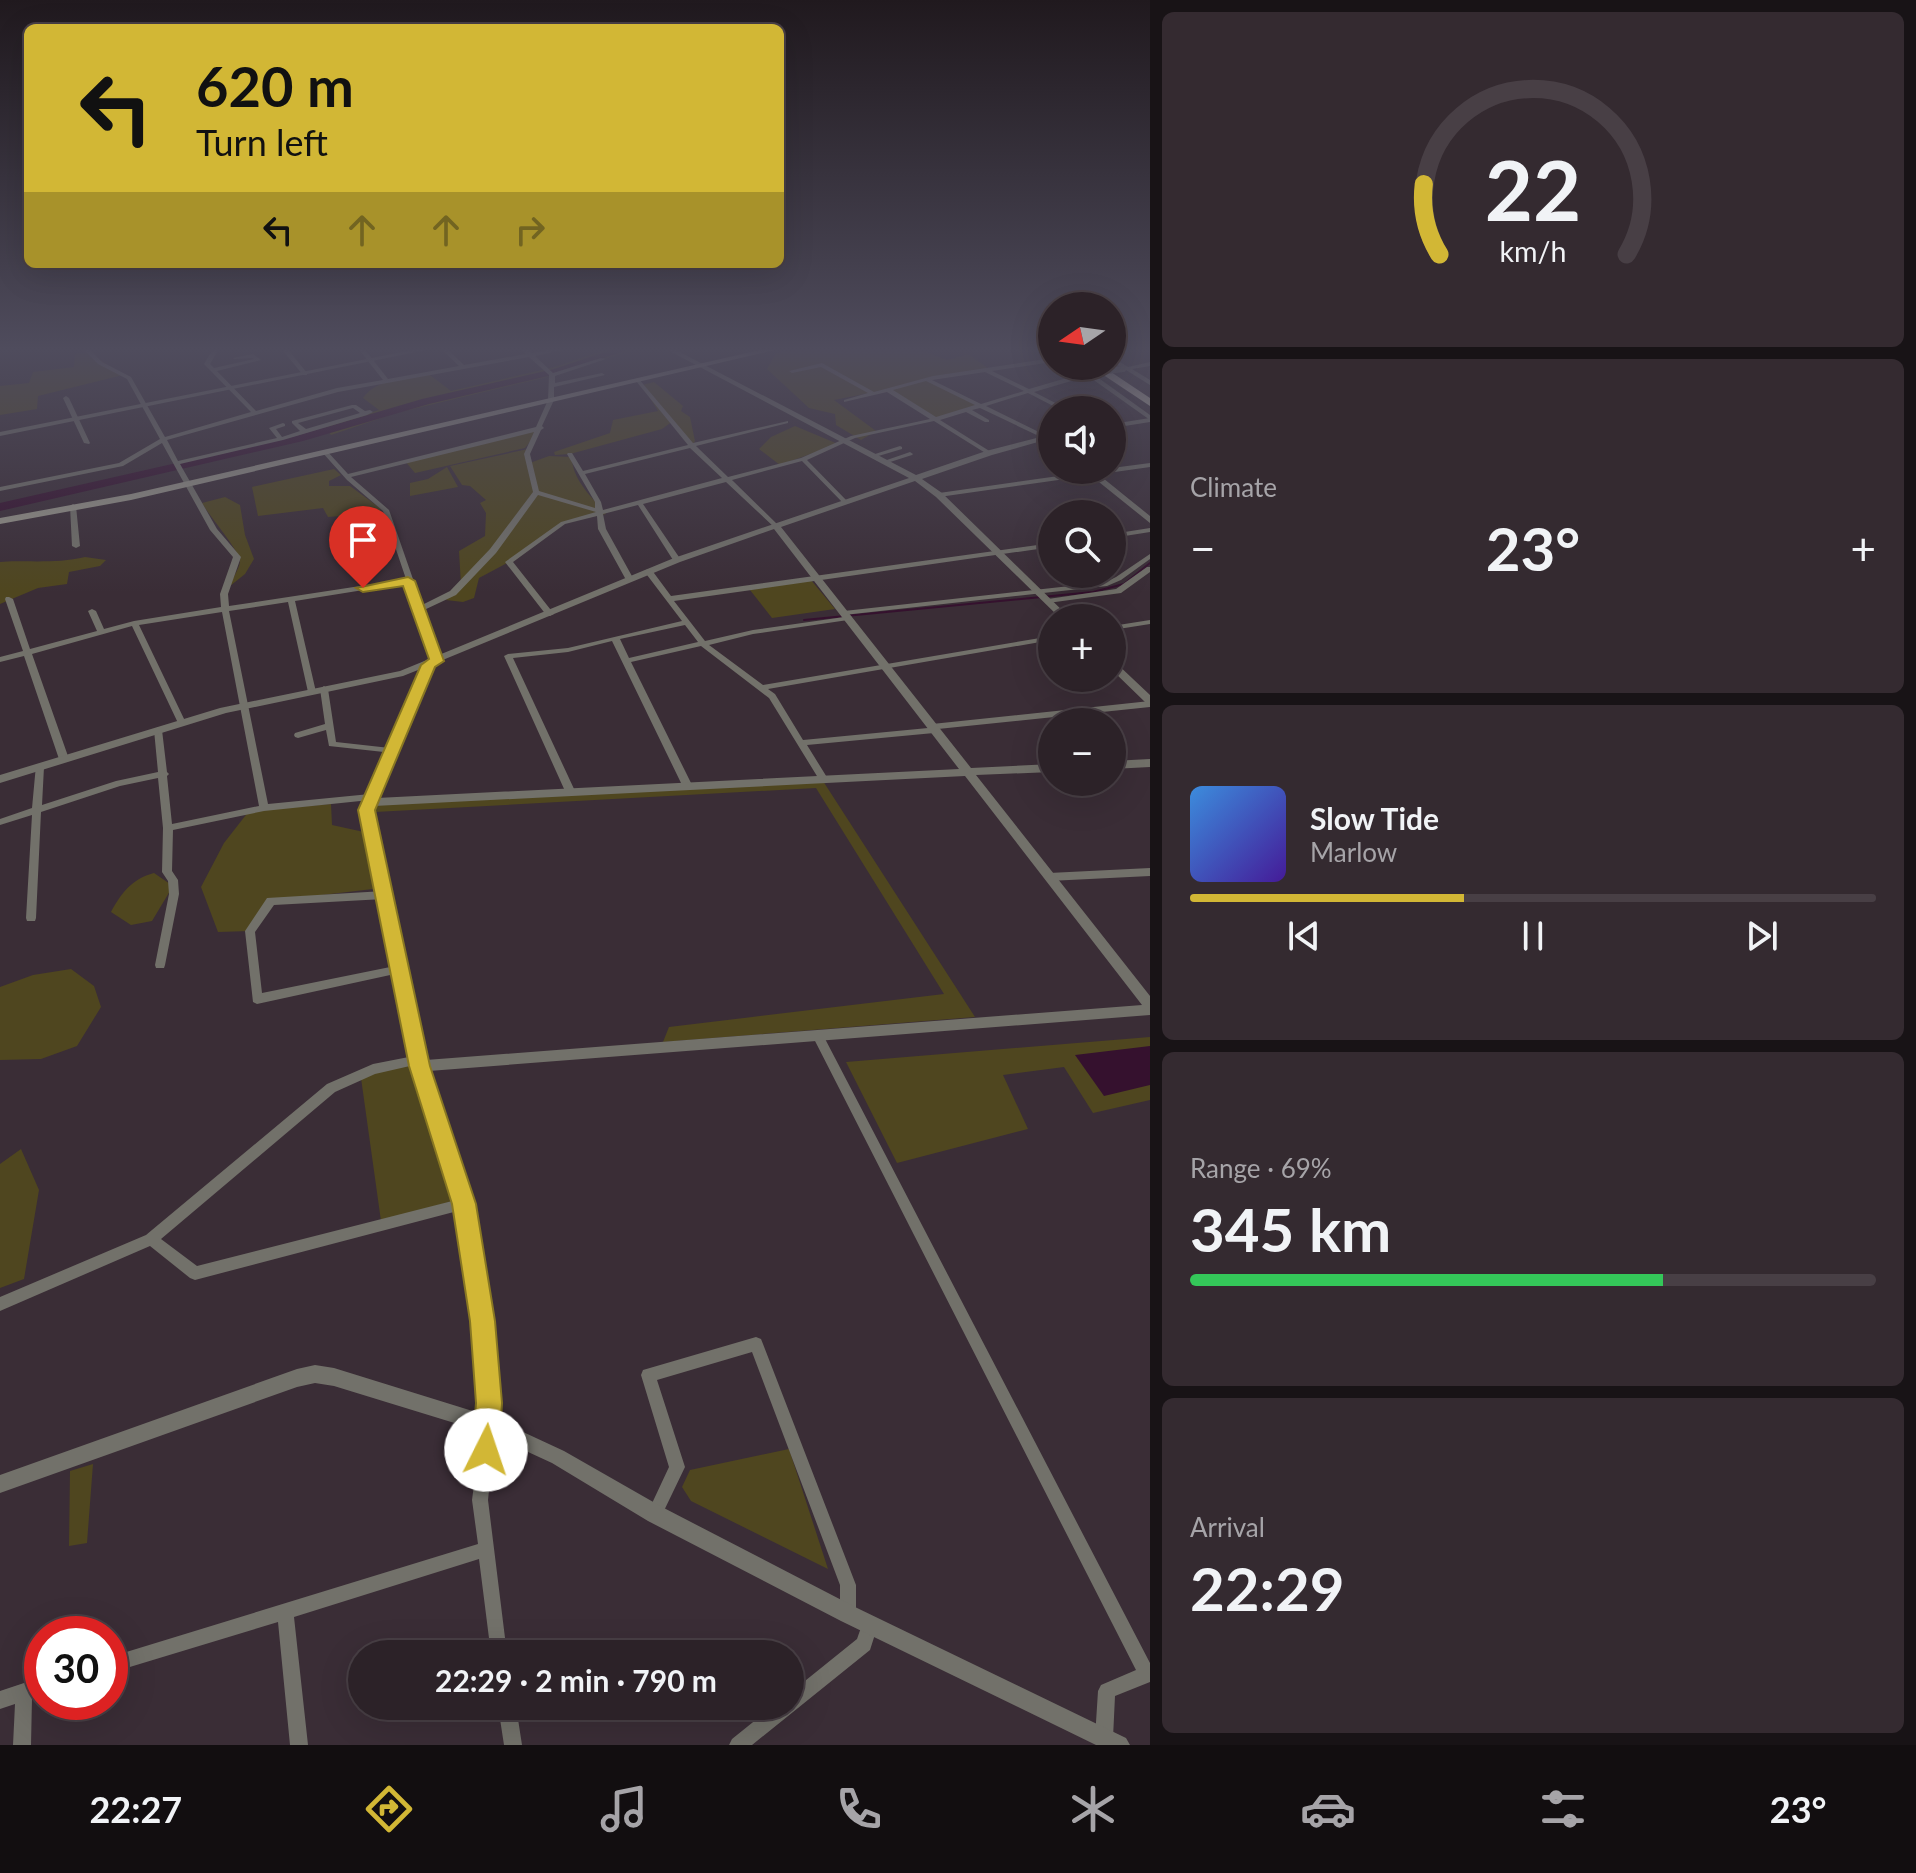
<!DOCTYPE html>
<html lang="en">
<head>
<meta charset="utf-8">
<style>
  :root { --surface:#2c2228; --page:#342a30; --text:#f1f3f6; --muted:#a6a4a8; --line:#483f45; --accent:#d2b735 }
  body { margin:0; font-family:Lato,sans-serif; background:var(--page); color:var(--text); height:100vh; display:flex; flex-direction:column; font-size:30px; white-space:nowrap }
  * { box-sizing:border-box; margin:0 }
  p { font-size:26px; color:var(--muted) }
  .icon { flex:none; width:44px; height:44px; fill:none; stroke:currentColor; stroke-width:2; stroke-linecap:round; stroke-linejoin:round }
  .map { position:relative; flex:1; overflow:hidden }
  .details { display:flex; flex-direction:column; gap:12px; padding:12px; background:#181316; width:766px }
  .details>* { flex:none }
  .hud { position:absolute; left:24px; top:24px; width:760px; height:244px; border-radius:12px; box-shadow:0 8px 32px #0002,0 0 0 2px var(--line); background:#d2b735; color:#111; overflow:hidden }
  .needle { width:52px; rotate:257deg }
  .fabs { position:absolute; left:1038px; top:292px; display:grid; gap:16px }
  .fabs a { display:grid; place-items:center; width:88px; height:88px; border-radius:50%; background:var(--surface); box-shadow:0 8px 32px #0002,0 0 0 2px var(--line); font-size:40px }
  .speed { position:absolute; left:24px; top:1616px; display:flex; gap:16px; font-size:40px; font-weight:700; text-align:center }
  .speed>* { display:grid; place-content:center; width:104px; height:104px; border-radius:50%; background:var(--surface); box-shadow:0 8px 32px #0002,0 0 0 2px var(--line); line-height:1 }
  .speed .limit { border:12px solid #d22; background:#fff; color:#111 }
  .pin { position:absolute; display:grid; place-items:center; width:68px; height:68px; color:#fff; margin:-82px -34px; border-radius:50% 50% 50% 0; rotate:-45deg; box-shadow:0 0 8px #0007 }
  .pin .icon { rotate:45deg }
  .me { position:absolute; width:88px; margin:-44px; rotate:4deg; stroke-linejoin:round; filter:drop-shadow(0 0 6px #0008) }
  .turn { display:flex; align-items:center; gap:28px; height:168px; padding:0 40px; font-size:36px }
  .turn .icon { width:104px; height:104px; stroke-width:2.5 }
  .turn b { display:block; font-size:56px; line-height:68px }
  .lanes { display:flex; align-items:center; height:76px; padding:0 40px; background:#0003; justify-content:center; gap:40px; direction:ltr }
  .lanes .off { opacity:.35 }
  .big { font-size:60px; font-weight:700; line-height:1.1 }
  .details .widget { flex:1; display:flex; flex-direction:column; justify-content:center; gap:12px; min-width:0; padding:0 28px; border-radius:12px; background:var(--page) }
  .details .dial { align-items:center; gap:0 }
  .dial svg { height:208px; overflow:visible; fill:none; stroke:var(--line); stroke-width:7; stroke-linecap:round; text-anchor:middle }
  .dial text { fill:var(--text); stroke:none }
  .song { display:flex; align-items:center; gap:24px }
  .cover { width:96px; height:96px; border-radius:12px; background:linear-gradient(135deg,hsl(210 70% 55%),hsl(260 70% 35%)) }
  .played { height:8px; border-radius:4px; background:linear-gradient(90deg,var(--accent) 40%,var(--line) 40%) }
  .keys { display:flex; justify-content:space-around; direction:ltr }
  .heat { display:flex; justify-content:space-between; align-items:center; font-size:44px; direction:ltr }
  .charge { height:12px; border-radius:6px; background:linear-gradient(90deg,#34c759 69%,var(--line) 0) }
  .trip { position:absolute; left:348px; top:1640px; width:456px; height:80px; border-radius:40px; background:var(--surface); box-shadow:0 8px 32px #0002,0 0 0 2px var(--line); font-weight:700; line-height:80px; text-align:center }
  .tab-bar { display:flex; height:128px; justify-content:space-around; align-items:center; background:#120e10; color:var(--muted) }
  .tab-bar .icon { width:56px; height:56px }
  .tab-bar .selected { color:var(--accent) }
  .tab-bar b { font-size:36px; color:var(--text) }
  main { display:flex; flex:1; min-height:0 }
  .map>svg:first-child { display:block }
  .green { fill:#4f461f }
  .water { fill:#35112e }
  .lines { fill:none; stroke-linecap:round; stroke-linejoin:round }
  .stream { stroke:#35112e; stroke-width:2 }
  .river { fill:#35112e; fill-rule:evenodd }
  .minor { fill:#72716a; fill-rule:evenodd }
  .tertiary { fill:#72716a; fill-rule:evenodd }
  .secondary { fill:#969489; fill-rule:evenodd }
  .motorway { fill:#ccc8b6; fill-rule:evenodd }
  .minor-bridge { stroke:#72716a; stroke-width:6 }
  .route { fill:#d2b735; stroke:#872; stroke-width:2 }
</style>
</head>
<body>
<main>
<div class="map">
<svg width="1150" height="1745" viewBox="0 0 1150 1745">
  <rect width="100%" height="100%" fill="#3a2d36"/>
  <path class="green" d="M643,347L543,378L396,413L331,435L324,426L379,410L363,398C377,378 407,378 430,375L451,391L555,367L611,348Z
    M811,347H914L947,360L965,355L958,347L989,369L928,379L977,405L937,418L890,389L834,400L876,431L861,440L836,425L835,414L809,408L767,369L776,353Z
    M88,352L123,375L38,396L37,409L0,415V386L29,383L33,372L74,367L75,354Z
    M654,382L683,406L681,411L690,417L695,441L692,446L673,421L662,429L570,454L555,455L554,452L610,433L613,420L658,411L642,385Z
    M795,426L838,444L780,465L759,449L771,437Z
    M541,428L525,448L415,473L405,461Z
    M528,449L527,464L549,456L572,457C572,480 592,497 606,514L563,523L509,562L479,578L474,598L463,602L446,600L461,585L459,551L485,536L486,513L480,503L486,500L470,486L462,485L450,466Z
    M447,467L458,487L410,496V483L428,479Z
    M334,469L341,475L329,481V486H350L380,508L381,513L328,517L323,508L258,516L252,487Z
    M225,497L240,505L245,535L254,559L245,574L230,586C232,579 239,569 240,562C241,552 209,516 202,503Z
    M85,557L106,560L100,566L69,572L67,584L38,588L0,604V562C29,560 57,564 85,557Z
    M811,580L835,609L772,618L750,590Z
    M823,781L975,1017L663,1042L669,1027L944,994L816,788L375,812L376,800Z
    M331,804L332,825L364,832L373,889L271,901L250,931L218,932L201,887L224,843L249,811Z
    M154,873L173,886L152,921L131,925L111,912C122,892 132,879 154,873Z
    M71,969L94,986L101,1007L77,1046L41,1059L0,1060V987L33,975Z
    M1150,1037V1100L1093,1113L1064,1067L1003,1075L1028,1129L897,1163L846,1062Z
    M414,1064L453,1201L381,1221L361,1078L379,1068Z
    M21,1149L39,1190L24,1279L0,1288V1164Z
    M789,1449L828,1569L691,1501L682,1487L690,1470Z
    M93,1464L87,1543L69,1546L70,1471Z"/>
  <path class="water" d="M1150,1046V1085L1104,1096L1075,1055Z"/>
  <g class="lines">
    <path class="stream" d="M804,620L1093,592L1124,584L1150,563"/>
    <path class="river" d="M620,347H636L561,373L429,404L303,441L0,511V503L296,436L422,399L554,369Z"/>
    <path class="minor" d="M81,347H87L102,362L131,377L165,437L251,412L204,364L214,347H220L210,364L214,368L254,359L252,358L234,359L233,358L253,354L261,360L217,371L256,411L337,388L383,380L357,347H363L388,379L459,366L439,347H445L464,365L526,354L519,347H525L532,353L564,347H577L535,356L553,373L601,358L606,359L555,376V383L602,373L605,375L554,387V400L542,426L544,428L541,430L530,454L539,491L595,508V502L567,454L568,453H572L583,471L688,445L636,381V379L638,378L693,443L788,421V423L696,446L728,477L801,458L851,436L930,419L887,392L844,402V400L868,393L821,367L792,373L789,371L822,363L874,392L933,376L1052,358V362L992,371L1029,389L1084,373L1075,366C1083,366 1086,371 1093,372V374L1150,415V420L1088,376L1034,392L1069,410H1061L1028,393L986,406L1047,436V438H1043L980,408L972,410L989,420V422H985L966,412L940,420L991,452V454H987L934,421L855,438L807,460L848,502V504H844L802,461L732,480L778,525V527H774L726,482L643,504L681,560L677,562L673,560L638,505L603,514L606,529L633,578L629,580L625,578L598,529L597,516L565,524L513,562L554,614L550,616H547L505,562L561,522L596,512L538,495L496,553L456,595L424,610L441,661L440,663H434L433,661L417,612L414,610L415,608L407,583L295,601L316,692L312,695L308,692L288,602L229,611L268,804L370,794L375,797L370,800L264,811L173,830L172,871L178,880L179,894L165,965L164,968H156L155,965L169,894L168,881L162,872L163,828L158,778L120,786L41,812L36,918L35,921H27L26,918L32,815L0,825V819L32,808L36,765L39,764L44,767L42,805L116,781L158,772L154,730L158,727L162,730L167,772L169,774L167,776L172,824L259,806L222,612L139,625L186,723L182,726L178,723L132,626L32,654L69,759L64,762L59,759L24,656L0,662V657L23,651L5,599L6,597H9L13,599L30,649L97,631L88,611L92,609L96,611L104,629L134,621L221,607L220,594L233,557L210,530L162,443L123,466L0,491V487L119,463L160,439L127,379L98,364ZM529,357L549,375L548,400L536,427L348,474L327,451L322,452L347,480L383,511L406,579L229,606L228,594L241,557L217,529L180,464L283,440L367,415L373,412L370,410L365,411L356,405H352L292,421V423L300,431L282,437L276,429L285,426V424L283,423L269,428L277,438L178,461L167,440L338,392ZM985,372L1024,391L981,404L932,380ZM926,381L975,405L936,417L893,390ZM353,408L360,413L306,429L298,423ZM534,432L524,454L533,492L490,549L450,591L422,605L389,510L351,477ZM690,448L722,478L603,510L601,502L585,474Z
      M280,347H286L307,373V375H303Z
      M1047,347H1052V350Z
      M1112,357L1128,367L1150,362V366L1132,369L1150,380V385L1126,370H1122V368L1112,361Z
      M66,396L69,398L90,443L89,444L84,443L63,398Z
      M900,446L902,447V449L875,457L872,455Z
      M910,452L913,454L912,455L887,463L884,461Z
      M1150,463V467L939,497L936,495L939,493L1101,470H1112V468Z
      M73,504L76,506L80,546L76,548L72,546L70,506Z
      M1150,528V532L1112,538V534Z
      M1052,543V547L674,601L705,641L753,630L851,616L852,618L848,620L753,634L709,645L763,685L1052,636V640L768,689L775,694L803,740L928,728L929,725L932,724L1150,701V707L938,729L937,732L934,733L807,745L828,779L823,782L820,781L769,698L701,646L631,662L692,785L687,788L682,785L612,641L568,652L513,658L575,791L570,794L565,791L504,656L508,654L568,648L682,621L644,571L648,569H651L671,596ZM685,625L698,642L629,658L620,639Z
      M1150,554V559L1121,580L1107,586L844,615L840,613L844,611L1106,582L1116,577Z
      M1147,567H1150V572L1121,593L1048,603L1044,601L1048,599L1116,589Z
      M1150,620V624L1112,630V626Z
      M324,686L328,689L336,742L390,748L394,751L393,753L329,746L326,730L298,738L295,737L294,735L295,733L325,724L320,689Z
      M1150,868V876L1049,881L1044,877L1049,873Z
      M384,891L388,892L389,895L388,898L384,899L274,905L255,932L262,993L400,965L404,966L405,969L404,972L257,1004L253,1002L245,931L267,898Z
      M818,1031L822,1033L1150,1663V1682L1115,1696L1113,1738L1108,1745L1098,1744L1095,1738L1098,1691L1101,1685L1136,1670L814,1039L812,1036L814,1033Z
      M419,1055L423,1057L425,1060L423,1063L375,1074L335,1092L161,1239L197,1266L464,1198L469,1200L470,1204L469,1208L195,1280L190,1278L150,1246L0,1311V1297L146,1235L327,1084L373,1064Z
      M756,1337L761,1339L763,1344L856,1585V1614L854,1620L848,1622L842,1620L840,1614V1585L752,1352L657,1380L685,1467L660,1519L655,1522L650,1519L647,1514L669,1467L641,1375L643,1370Z
      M489,1418L494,1420L496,1425L488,1500L507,1654H491L479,1559L294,1617L308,1745H290L278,1622L110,1673V1657L478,1544L472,1500L482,1425L484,1420Z
      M870,1617L876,1619L878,1625L870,1650L752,1745H729L732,1739L773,1706H790V1693L857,1639L864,1619Z
      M42,1677V1695L32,1698L31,1745H13L15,1704L0,1709V1691Z
      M498,1706H516L522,1745H504Z"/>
    <path class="tertiary" d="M427,347H441L0,436V432Z
      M662,347H670L916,475L986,451L1052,434V438L992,455L922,479L942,493L1070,618H1060L936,497L915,481L781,527L971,768L1052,764V772L976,775L1150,996V1015L429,1071L472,1204L488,1294L497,1420L564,1451L662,1507L855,1607L1126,1738L1130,1745H1096L841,1621L648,1521L552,1463L487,1433L334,1386L315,1383L297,1387L0,1493V1475L297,1369L315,1365L334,1368L479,1413L472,1294L456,1204L413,1066L360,810L363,804L361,802L365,799L423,668L403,676L226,713L0,783V775L220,708L400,671L674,558L909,478ZM774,529L959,769L377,798L433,664L680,562ZM965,776L1142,1005L426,1060L372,810L374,806Z
      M1150,418V422L1112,428V424Z
      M1084,470H1093L1150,516V523Z
      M1112,661L1115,662L1150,695V704L1146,703L1112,670Z
      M1150,759V767L1112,769V761Z"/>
    <path class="secondary" d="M773,347H788L131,500L0,524V518L131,494Z"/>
    <path class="motorway" d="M1090,366H1102L1150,398V406Z"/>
    <path class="minor-bridge" d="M1091,373L1123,369"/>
  </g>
  <linearGradient id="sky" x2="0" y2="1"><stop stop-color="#20191e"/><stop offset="0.59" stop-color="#4f4c5d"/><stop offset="1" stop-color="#4f4c5d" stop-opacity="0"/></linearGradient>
  <rect width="1150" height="592" fill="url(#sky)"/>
  <path class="route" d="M408,577L415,581L444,661L435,667L375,810L430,1066L476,1204L495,1321L502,1403L499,1450L495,1459L486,1463L476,1459L472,1450L476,1403L470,1321L452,1204L409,1066L358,810L421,665L429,659L403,586L363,592L356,588Z"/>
</svg>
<div class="fabs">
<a><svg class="needle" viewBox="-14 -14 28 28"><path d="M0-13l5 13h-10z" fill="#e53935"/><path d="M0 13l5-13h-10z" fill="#a6a4a8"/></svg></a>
<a><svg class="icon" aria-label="sound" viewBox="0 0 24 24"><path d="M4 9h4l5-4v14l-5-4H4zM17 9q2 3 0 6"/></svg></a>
<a><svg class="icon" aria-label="search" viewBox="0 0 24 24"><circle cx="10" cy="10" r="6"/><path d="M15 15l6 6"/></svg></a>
<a>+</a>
<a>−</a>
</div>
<div class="speed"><div class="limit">30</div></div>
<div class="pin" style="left:363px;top:588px;background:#d93025"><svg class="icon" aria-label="arrive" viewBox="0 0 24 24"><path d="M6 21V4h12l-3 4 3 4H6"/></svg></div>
<svg class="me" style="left:486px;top:1450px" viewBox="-20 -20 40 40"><circle r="19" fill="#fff"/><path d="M0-13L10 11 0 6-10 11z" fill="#d2b735"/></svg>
<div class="trip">22:29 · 2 min · 790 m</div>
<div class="hud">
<div class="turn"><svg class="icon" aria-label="left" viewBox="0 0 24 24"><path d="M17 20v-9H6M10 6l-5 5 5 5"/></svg><div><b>620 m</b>Turn left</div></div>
<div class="lanes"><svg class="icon" aria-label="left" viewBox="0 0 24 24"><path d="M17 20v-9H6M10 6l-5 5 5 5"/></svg><svg class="icon off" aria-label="ahead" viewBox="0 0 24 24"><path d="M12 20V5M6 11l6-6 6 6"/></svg><svg class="icon off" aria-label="ahead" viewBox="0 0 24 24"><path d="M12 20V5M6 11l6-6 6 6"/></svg><svg class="icon off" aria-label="right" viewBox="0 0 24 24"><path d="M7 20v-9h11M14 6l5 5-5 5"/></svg></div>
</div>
</div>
<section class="details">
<div class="widget dial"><svg viewBox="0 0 100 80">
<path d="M14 69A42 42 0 1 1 86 69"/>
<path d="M14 69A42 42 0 0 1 8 42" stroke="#d2b735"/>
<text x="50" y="56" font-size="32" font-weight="700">22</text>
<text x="50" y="72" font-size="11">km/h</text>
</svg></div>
<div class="widget"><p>Climate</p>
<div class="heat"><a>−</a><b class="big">23°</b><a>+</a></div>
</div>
<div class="widget">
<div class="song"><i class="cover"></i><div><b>Slow Tide</b><p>Marlow</p></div></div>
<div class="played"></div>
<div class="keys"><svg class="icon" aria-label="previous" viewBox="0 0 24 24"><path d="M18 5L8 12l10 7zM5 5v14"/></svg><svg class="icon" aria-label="pause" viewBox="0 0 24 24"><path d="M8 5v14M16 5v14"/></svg><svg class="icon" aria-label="next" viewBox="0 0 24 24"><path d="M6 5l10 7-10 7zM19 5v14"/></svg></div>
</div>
<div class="widget"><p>Range · 69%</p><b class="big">345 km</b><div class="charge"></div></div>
<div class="widget"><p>Arrival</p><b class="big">22:29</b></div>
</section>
</main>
<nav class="tab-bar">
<b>22:27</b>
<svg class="icon selected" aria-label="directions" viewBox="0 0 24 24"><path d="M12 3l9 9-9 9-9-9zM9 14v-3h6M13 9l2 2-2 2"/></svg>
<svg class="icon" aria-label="music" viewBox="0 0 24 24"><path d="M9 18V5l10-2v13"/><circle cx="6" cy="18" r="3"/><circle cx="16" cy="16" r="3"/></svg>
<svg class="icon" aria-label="phone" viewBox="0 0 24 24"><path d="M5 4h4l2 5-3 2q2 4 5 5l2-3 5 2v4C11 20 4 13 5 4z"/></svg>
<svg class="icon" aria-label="climate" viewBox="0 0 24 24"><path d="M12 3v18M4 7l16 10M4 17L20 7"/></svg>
<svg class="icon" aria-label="car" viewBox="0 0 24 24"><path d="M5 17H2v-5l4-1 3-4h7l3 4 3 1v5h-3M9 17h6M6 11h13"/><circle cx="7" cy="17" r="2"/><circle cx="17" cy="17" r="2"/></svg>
<svg class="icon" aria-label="filters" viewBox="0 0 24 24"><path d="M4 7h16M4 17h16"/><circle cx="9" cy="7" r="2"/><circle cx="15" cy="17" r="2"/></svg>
<b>23°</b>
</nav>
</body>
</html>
